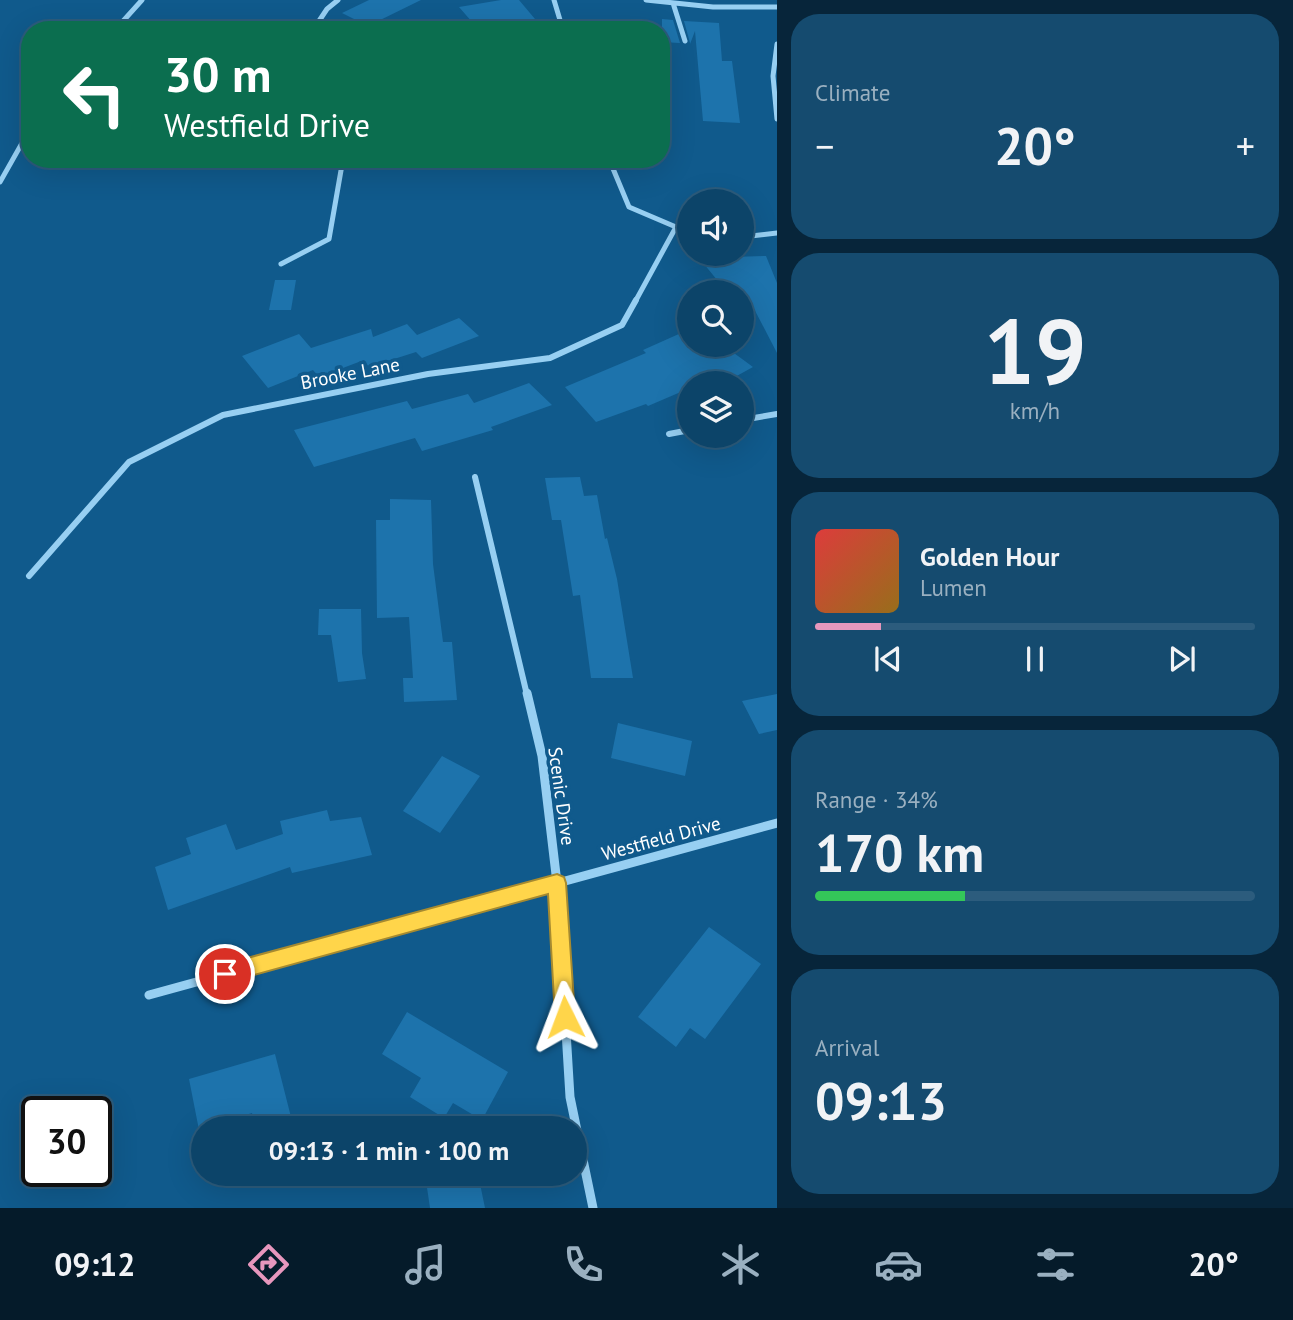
<!DOCTYPE html>
<html lang="en">
<head>
<meta charset="utf-8">
<style>
  :root { --surface:#0c4469; --page:#154b6f; --text:#f1f3f6; --muted:#9ab0c0; --line:#2c5c7d; --accent:#e797bd }
  body { margin:0; font-family:"PT Sans",sans-serif; background:var(--page); color:var(--text); height:100vh; display:flex; flex-direction:column; font-size:26px; white-space:nowrap }
  * { box-sizing:border-box; margin:0 }
  p { font-size:23px; color:var(--muted) }
  .icon { flex:none; width:38px; height:38px; fill:none; stroke:currentColor; stroke-width:2; stroke-linecap:round; stroke-linejoin:round }
  .map { position:relative; flex:1; overflow:hidden }
  .drawer { display:flex; flex-direction:column; gap:14px; padding:14px; background:#07253a; width:516px }
  .drawer>* { flex:none }
  .hud { position:absolute; left:21px; top:21px; width:649px; height:147px; border-radius:28px; box-shadow:0 7px 28px #0002,0 0 0 2px var(--line); background:#0b6e4f; color:#fff; overflow:hidden }
  .fabs { position:absolute; left:677px; top:189px; display:grid; gap:14px }
  .fabs a { display:grid; place-items:center; width:77px; height:77px; border-radius:50%; background:var(--surface); box-shadow:0 7px 28px #0002,0 0 0 2px var(--line); font-size:35px }
  .speed { position:absolute; left:21px; top:1096px; display:flex; gap:14px; font-size:35px; font-weight:700; text-align:center }
  .speed>* { display:grid; place-content:center; width:91px; height:91px; border-radius:50%; background:var(--surface); box-shadow:0 7px 28px #0002,0 0 0 2px var(--line); line-height:1 }
  .speed .limit { border:4px solid #111; border-radius:10px; background:#fff; color:#111 }
  .pin { position:absolute; display:grid; place-items:center; width:60px; height:60px; color:#fff; margin:-30px; border:4px solid #fff; border-radius:50%; box-shadow:0 2px 7px #0007 }
  .me { position:absolute; width:77px; margin:-38px; rotate:357deg; stroke-linejoin:round; filter:drop-shadow(0 0 5px #0008) }
  .turn { display:flex; align-items:center; gap:24px; height:147px; padding:0 28px; font-size:32px }
  .turn .icon { width:91px; height:91px; stroke-width:2.5 }
  .turn b { display:block; font-size:49px; line-height:60px }
  .big { font-size:52px; font-weight:700; line-height:1.1 }
  .drawer .card { flex:1; display:flex; flex-direction:column; justify-content:center; gap:10px; min-width:0; padding:0 24px; border-radius:28px; background:var(--page) }
  .drawer .dial { align-items:center; gap:0 }
  .dial b { font-size:91px; line-height:1 }
  .song { display:flex; align-items:center; gap:21px }
  .cover { width:84px; height:84px; border-radius:10px; background:linear-gradient(135deg,hsl(0 70% 55%),hsl(40 70% 35%)) }
  .played { height:7px; border-radius:4px; background:linear-gradient(90deg,var(--accent) 15%,var(--line) 15%) }
  .keys { display:flex; justify-content:space-around; direction:ltr }
  .heat { display:flex; justify-content:space-between; align-items:center; font-size:38px; direction:ltr }
  .charge { height:10px; border-radius:5px; background:linear-gradient(90deg,#34c759 34%,var(--line) 0) }
  .trip { position:absolute; left:191px; top:1116px; width:396px; height:70px; border-radius:35px; background:var(--surface); box-shadow:0 7px 28px #0002,0 0 0 2px var(--line); font-weight:700; line-height:70px; text-align:center }
  .menu { display:flex; height:112px; justify-content:space-around; align-items:center; background:#051b2a; color:var(--muted) }
  .menu .icon { width:49px; height:49px }
  .menu .active { color:var(--accent) }
  .menu b { font-size:32px; color:var(--text) }
  main { display:flex; flex:1; min-height:0 }
  .map>svg:first-child { display:block }
  .building { fill:#1d73ac }
  .lines { fill:none; stroke-linecap:round; stroke-linejoin:round }
  .minor-far2 { stroke:#97cff2; stroke-width:5 }
  .minor-far1 { stroke:#97cff2; stroke-width:6 }
  .minor { stroke:#97cff2; stroke-width:9 }
  .route { fill:#ffd54a; stroke:#a68a30; stroke-width:2 }
  .labels { text-anchor:middle; dominant-baseline:central; stroke-width:7; stroke-linejoin:round; paint-order:stroke }
  .street-label { font-size:19px; fill:#fff; stroke:#105a8c }
</style>
</head>
<body>
<main>
<div class="map">
<svg width="777" height="1208" viewBox="0 0 777 1208">
  <rect width="100%" height="100%" fill="#105a8c"/>
  <path class="building" d="M369,0H421L368,26L342,13Z
    M501,0H519L535,19L479,30L459,7Z
    M662,19L673,20L680,43L662,42Z
    M684,21L719,23L722,61H732L740,123L703,121L695,31L690,44V43Z
    M766,256L777,283V353L749,299L742,301V292H727L699,258Z
    M275,280H296L291,310H269Z
    M459,318L479,336L422,358L416,352L369,367L364,360L319,377L313,370L268,388L242,356L299,334L311,348L371,329L373,337L407,324L417,335Z
    M690,329V345H723L753,367L724,383H690V388L648,406L646,404L596,422L565,387L646,353L643,350Z
    M529,383L552,405L491,427L493,430L422,451L415,438L314,467L294,430L407,401L412,409L468,394L474,403Z
    M580,477L584,496L597,495L605,539L607,538L617,579L633,678H591L580,595L573,596L561,520H552L545,478Z
    M390,499L431,500L433,564L443,642H452L457,700L404,702L403,678H413L409,617L377,618L376,520H390Z
    M319,609H361L362,653L366,679L338,682L331,635H318Z
    M777,694V730L759,734L742,701Z
    M618,723L692,741L685,776L611,758Z
    M442,756L480,776L440,833L403,811Z
    M327,810L330,821L361,817L372,855L292,873L290,867L168,910L155,867L191,854L186,838L226,824L236,850L283,834L280,821Z
    M709,927L761,964L705,1039L690,1028L676,1047L638,1017Z
    M407,1012L508,1072L482,1120L453,1103L444,1118L410,1097L421,1078L382,1054Z
    M275,1054L292,1121L269,1129H256L252,1113L199,1130L189,1079Z
    M425,1174H478L485,1208H430Z"/>
  <g class="lines">
    <path class="minor-far2" d="M554,0L563,30
      M646,0L713,7H777
      M673,3L685,41
      M115,30L142,0
      M313,30L327,9L338,0
      M777,44L773,76L777,119
      M609,159L629,207L676,227L690,229
      M0,182L30,129
      M742,237L777,233
      M281,264L329,239L343,159
      M635,302L676,227"/>
    <path class="minor-far1" d="M742,420L777,414
      M669,434L690,430
      M475,477L527,695
      M29,576L129,462L223,415L428,374L550,358L622,325L636,300"/>
    <path class="minor" d="M527,693L542,756L557,883L570,1097L593,1208
      M149,995L777,823"/>
  </g>
  <path class="route" d="M557,874L564,877L566,883L575,1017L572,1024L565,1027L558,1024L555,1017L548,894L225,983L218,980L216,974L218,967L225,964Z"/>
  <g class="labels">
    <g class="street-label">
      <text transform="translate(350 373) rotate(-11)">Brooke Lane</text>
      <text transform="translate(562 796) rotate(82)">Scenic Drive</text>
      <text transform="translate(661 838) rotate(-15)">Westfield Drive</text>
    </g>
  </g>
</svg>
<div class="fabs">
<a><svg class="icon" aria-label="sound" viewBox="0 0 24 24"><path d="M4 9h4l5-4v14l-5-4H4zM17 9q2 3 0 6"/></svg></a>
<a><svg class="icon" aria-label="search" viewBox="0 0 24 24"><circle cx="10" cy="10" r="6"/><path d="M15 15l6 6"/></svg></a>
<a><svg class="icon" aria-label="layers" viewBox="0 0 24 24"><path d="M12 4l9 5-9 5-9-5zM3 14l9 5 9-5"/></svg></a>
</div>
<div class="speed"><div class="limit">30</div></div>
<div class="pin" style="left:225px;top:974px;background:#d93025"><svg class="icon" aria-label="arrive" viewBox="0 0 24 24"><path d="M6 21V4h12l-3 4 3 4H6"/></svg></div>
<svg class="me" style="left:565px;top:1017px" viewBox="-20 -20 40 40"><path d="M0-17L14 15 0 8-14 15z" fill="#ffd54a" stroke="#fff" stroke-width="4"/></svg>
<div class="trip">09:13 · 1 min · 100 m</div>
<div class="hud">
<div class="turn"><svg class="icon" aria-label="left" viewBox="0 0 24 24"><path d="M17 20v-9H6M10 6l-5 5 5 5"/></svg><div><b>30 m</b>Westfield Drive</div></div>
</div>
</div>
<section class="drawer">
<div class="card"><p>Climate</p>
<div class="heat"><a>−</a><b class="big">20°</b><a>+</a></div>
</div>
<div class="card dial"><b>19</b><p>km/h</p></div>
<div class="card">
<div class="song"><i class="cover"></i><div><b>Golden Hour</b><p>Lumen</p></div></div>
<div class="played"></div>
<div class="keys"><svg class="icon" aria-label="previous" viewBox="0 0 24 24"><path d="M18 5L8 12l10 7zM5 5v14"/></svg><svg class="icon" aria-label="pause" viewBox="0 0 24 24"><path d="M8 5v14M16 5v14"/></svg><svg class="icon" aria-label="next" viewBox="0 0 24 24"><path d="M6 5l10 7-10 7zM19 5v14"/></svg></div>
</div>
<div class="card"><p>Range · 34%</p><b class="big">170 km</b><div class="charge"></div></div>
<div class="card"><p>Arrival</p><b class="big">09:13</b></div>
</section>
</main>
<nav class="menu">
<b>09:12</b>
<svg class="icon active" aria-label="directions" viewBox="0 0 24 24"><path d="M12 3l9 9-9 9-9-9zM9 14v-3h6M13 9l2 2-2 2"/></svg>
<svg class="icon" aria-label="music" viewBox="0 0 24 24"><path d="M9 18V5l10-2v13"/><circle cx="6" cy="18" r="3"/><circle cx="16" cy="16" r="3"/></svg>
<svg class="icon" aria-label="phone" viewBox="0 0 24 24"><path d="M5 4h4l2 5-3 2q2 4 5 5l2-3 5 2v4C11 20 4 13 5 4z"/></svg>
<svg class="icon" aria-label="climate" viewBox="0 0 24 24"><path d="M12 3v18M4 7l16 10M4 17L20 7"/></svg>
<svg class="icon" aria-label="car" viewBox="0 0 24 24"><path d="M5 17H2v-5l4-1 3-4h7l3 4 3 1v5h-3M9 17h6M6 11h13"/><circle cx="7" cy="17" r="2"/><circle cx="17" cy="17" r="2"/></svg>
<svg class="icon" aria-label="filters" viewBox="0 0 24 24"><path d="M4 7h16M4 17h16"/><circle cx="9" cy="7" r="2"/><circle cx="15" cy="17" r="2"/></svg>
<b>20°</b>
</nav>
</body>
</html>
